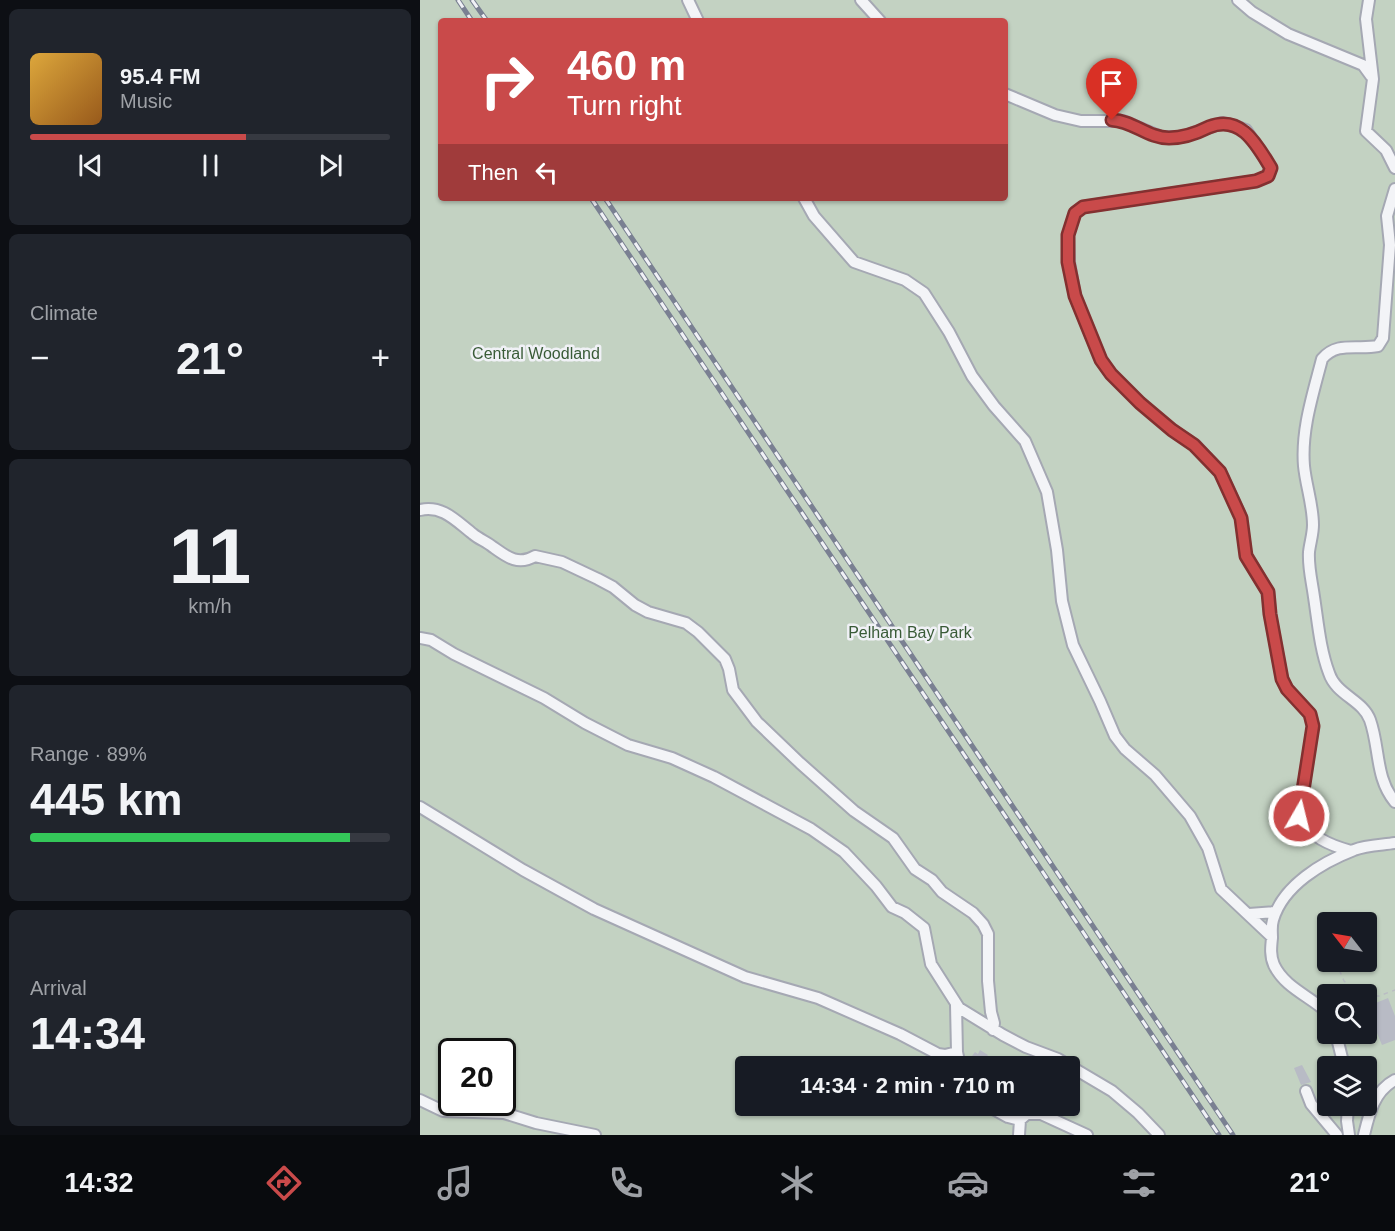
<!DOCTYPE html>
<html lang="en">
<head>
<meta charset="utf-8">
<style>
  :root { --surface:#171b24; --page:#20242c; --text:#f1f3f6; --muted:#9ea1a6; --line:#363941; --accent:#c94a4a }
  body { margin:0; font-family:Helvetica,sans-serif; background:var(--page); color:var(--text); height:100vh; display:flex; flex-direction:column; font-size:22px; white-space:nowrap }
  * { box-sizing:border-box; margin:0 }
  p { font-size:20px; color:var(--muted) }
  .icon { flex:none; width:33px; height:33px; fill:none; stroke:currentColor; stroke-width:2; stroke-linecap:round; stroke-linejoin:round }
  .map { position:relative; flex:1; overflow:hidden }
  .sheet { display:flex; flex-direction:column; gap:9px; padding:9px; background:#0d0f14; width:420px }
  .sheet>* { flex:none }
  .guide { position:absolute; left:18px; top:18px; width:570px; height:183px; border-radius:6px; box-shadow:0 2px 4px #0004; background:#c94a4a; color:#fff; overflow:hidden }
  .needle { width:39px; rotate:301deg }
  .controls { position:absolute; left:897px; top:912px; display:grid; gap:12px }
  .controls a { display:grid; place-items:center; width:60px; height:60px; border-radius:6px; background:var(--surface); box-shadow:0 2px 4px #0004; font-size:30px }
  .speed { position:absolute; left:18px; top:1038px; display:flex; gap:12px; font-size:30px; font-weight:700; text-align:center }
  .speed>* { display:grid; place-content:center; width:78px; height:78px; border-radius:50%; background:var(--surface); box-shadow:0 2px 4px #0004; line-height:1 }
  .speed .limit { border:3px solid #111; border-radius:9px; background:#fff; color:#111 }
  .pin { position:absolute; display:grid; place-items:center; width:51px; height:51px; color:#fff; margin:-62px -26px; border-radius:50% 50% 50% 0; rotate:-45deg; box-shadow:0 0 6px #0007 }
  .pin .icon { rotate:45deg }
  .me { position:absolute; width:66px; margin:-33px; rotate:8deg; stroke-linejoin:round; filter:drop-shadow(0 0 4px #0008) }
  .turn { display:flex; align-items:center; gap:21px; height:126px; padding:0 30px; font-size:27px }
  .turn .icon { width:78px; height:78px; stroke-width:2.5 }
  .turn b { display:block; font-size:42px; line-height:51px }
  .then { display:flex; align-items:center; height:57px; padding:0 30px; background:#0003; gap:12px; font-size:22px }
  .big { font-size:45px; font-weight:700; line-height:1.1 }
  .sheet .widget { flex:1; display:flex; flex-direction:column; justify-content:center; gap:9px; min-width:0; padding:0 21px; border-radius:9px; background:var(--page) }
  .sheet .dial { align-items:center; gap:0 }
  .dial b { font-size:78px; line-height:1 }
  .song { display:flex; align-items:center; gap:18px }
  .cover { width:72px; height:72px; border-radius:9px; background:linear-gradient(135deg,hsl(40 70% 55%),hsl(30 70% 35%)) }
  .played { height:6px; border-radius:3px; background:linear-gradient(90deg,var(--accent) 60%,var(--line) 60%) }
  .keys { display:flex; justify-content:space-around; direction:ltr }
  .heat { display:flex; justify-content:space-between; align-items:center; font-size:33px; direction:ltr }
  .charge { height:9px; border-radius:4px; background:linear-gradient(90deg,#34c759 89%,var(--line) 0) }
  .trip { position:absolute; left:315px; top:1056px; width:345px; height:60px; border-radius:6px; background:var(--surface); box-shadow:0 2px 4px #0004; font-weight:700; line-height:60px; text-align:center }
  .tab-bar { display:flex; height:96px; justify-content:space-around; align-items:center; background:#090b0e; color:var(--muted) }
  .tab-bar .icon { width:42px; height:42px }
  .tab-bar .selected { color:var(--accent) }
  .tab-bar b { font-size:27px; color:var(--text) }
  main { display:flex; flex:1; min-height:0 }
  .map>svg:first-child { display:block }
  .green { fill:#c3d2c2; fill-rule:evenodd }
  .building { fill:#b8bbc5 }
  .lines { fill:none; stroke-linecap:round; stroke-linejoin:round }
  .minor-casing { stroke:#a5a8b3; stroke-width:14 }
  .path { stroke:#babdc3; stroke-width:1.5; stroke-dasharray:4.5 4.5; stroke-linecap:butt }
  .minor { stroke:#f3f4f7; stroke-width:10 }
  .rail-casing { stroke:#7a8092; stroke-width:5 }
  .rail { stroke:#f0f1f6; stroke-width:3; stroke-dasharray:9; stroke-linecap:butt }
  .route-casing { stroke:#833030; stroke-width:15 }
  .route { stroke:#c94a4a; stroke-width:10 }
  .labels { text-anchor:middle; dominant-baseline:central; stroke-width:5; stroke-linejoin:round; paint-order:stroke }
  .park-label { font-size:16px; fill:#395b37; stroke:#f0f1f6 }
</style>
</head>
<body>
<main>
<section class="sheet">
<div class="widget">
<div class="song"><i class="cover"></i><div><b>95.4 FM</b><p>Music</p></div></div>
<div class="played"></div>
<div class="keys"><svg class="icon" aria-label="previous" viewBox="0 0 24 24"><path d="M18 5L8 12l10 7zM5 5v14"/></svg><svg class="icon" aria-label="pause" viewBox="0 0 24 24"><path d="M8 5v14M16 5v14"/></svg><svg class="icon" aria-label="next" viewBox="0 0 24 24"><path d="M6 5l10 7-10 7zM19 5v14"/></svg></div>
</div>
<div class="widget"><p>Climate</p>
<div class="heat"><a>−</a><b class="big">21°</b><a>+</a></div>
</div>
<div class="widget dial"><b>11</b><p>km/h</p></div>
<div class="widget"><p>Range · 89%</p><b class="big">445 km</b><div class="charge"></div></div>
<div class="widget"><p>Arrival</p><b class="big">14:34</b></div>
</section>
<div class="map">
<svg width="975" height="1135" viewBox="0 0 975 1135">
  <rect width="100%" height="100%" fill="#e0e2e9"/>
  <path class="green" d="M0,0H975V1135H0ZM21,21H585V198H21ZM908,922H946V962H908ZM908,994H946V1034H908ZM32,1052H82V1102H32ZM326,1066H650V1106H326ZM908,1066H946V1106H908Z"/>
  <path class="building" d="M968,998L975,1016V1040L962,1045L952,1021L946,1023V1007Z
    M560,1050L568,1055L560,1066H547V1063L555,1052L558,1054Z
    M882,1065L891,1082L881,1085L874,1068Z"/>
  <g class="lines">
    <g class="minor-casing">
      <path id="minor" d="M268,0L278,21
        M441,0L460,21
        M818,0L832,12L868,34L943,65L951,76
        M949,0L946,19L953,79L946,131L966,150L975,168
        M585,94L635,115L661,121H703L741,137H762L802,123L812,125L826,130L851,168L848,176L836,181L663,207L655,213L648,235L649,262L655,296L681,360L691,374L720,403L752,430L775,445L800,472L821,517L826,556L848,592L850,614L862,679L867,689L890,714L893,726L879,816C890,837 909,845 931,851
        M975,189L967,216L970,245L963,338L958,346C937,350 917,341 902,359C893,394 881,430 884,466C886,486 893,505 893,525C893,534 890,543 889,552C888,567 892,582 894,597C898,623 900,649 909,673C916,695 943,700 950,720C960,748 955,778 975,802
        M384,198L394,216L434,262L485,280L504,293L529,332L552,376L574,406L605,441L627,492L637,550L642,601L653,645L680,701L695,736L705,749L735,775L770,816L788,848L801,889L852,937
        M0,510C23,505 36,521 53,534C59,539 67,542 73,547C87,557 98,566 115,556L142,562L178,579L193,587L215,605L228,612L266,623L278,632L305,659L309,669L313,690L337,722L380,763L434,811L473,838L495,869L512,880L522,892L553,913L563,924L568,934V981L571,1012L574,1023L573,1030
        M0,638L11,640L34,654L124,698L165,723L208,745L252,758L294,777L391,829L424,852L456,886L472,907L485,913L504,928L511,964L539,1008L583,1035L606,1047L638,1059L692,1091L718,1113L739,1135
        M0,807L103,870L174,909L325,977L398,998L480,1034L518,1054L525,1055L537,1052
        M829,914L855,912
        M536,1005L537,1052L540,1066
        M908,1013C890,996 865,988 854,965C850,956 851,947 852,938C852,932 851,926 853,920C863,885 903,862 934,850C946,845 962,845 975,843
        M916,1034L924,1066
        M886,1091L891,1104L917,1135
        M0,1100L23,1111L84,1113L116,1123L175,1135
        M568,1106L588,1117L600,1120L599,1135
        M928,1106L927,1121L929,1135
        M600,1120L607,1114H621L667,1135
        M944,1135C949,1114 954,1091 975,1080"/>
    </g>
    <path class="path" d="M916,962L924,981L939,994
      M946,996H959L975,990"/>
    <use href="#minor" class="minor"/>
    <g class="rail-casing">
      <path id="rail" d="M38,0L52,21
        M52,0L67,21
        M171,198L799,1135
        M185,198L813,1135"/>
    </g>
    <use href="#rail" class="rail"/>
  </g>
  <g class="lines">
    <g class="route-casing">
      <path id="route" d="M692,120C713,121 728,138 749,138C763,138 777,133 789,127C821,114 837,145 851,168L848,176L836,181L663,207L655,213L648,235V262L655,296L681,360L691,374L720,403L752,430L774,445L800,472L821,518L826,556L848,592L850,614L862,679L867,689L890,714L893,726L879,816"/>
    </g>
    <use href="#route" class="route"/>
  </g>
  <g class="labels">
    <g class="park-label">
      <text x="116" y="353">Central Woodland</text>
      <text x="490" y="632">Pelham Bay Park</text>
    </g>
  </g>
</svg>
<div class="controls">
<a><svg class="needle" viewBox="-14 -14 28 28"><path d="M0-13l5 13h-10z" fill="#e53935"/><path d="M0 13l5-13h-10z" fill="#9ea1a6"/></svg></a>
<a><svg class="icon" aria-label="search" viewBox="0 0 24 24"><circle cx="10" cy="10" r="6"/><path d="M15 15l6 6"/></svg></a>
<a><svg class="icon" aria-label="layers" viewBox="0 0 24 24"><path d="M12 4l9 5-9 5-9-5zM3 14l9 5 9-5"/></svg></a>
</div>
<div class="speed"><div class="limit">20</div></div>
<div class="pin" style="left:692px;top:120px;background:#d93025"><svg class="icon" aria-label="arrive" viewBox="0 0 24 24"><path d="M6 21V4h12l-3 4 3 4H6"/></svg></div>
<svg class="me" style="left:879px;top:816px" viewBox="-20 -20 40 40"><circle r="17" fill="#c94a4a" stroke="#fff" stroke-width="3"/><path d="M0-11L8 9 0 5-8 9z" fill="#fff"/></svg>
<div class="trip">14:34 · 2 min · 710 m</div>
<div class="guide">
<div class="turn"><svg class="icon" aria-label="right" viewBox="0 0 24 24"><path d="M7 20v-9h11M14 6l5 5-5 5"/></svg><div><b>460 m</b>Turn right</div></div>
<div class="then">Then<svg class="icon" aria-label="left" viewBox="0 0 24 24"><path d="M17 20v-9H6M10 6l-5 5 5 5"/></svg></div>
</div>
</div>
</main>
<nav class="tab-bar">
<b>14:32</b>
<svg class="icon selected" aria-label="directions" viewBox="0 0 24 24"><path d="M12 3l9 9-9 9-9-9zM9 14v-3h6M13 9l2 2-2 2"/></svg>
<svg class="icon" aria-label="music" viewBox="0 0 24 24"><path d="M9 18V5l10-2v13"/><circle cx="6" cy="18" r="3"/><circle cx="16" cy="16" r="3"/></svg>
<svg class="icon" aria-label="phone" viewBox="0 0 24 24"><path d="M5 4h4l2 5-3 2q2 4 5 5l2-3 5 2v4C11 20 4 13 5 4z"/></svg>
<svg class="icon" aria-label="climate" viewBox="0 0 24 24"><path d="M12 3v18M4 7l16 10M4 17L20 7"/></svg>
<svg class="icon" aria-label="car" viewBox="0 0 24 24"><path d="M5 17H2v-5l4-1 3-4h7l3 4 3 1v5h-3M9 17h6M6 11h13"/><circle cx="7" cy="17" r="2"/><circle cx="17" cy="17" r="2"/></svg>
<svg class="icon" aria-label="filters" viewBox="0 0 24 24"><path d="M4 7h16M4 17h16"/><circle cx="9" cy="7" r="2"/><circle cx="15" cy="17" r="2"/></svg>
<b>21°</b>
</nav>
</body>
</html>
